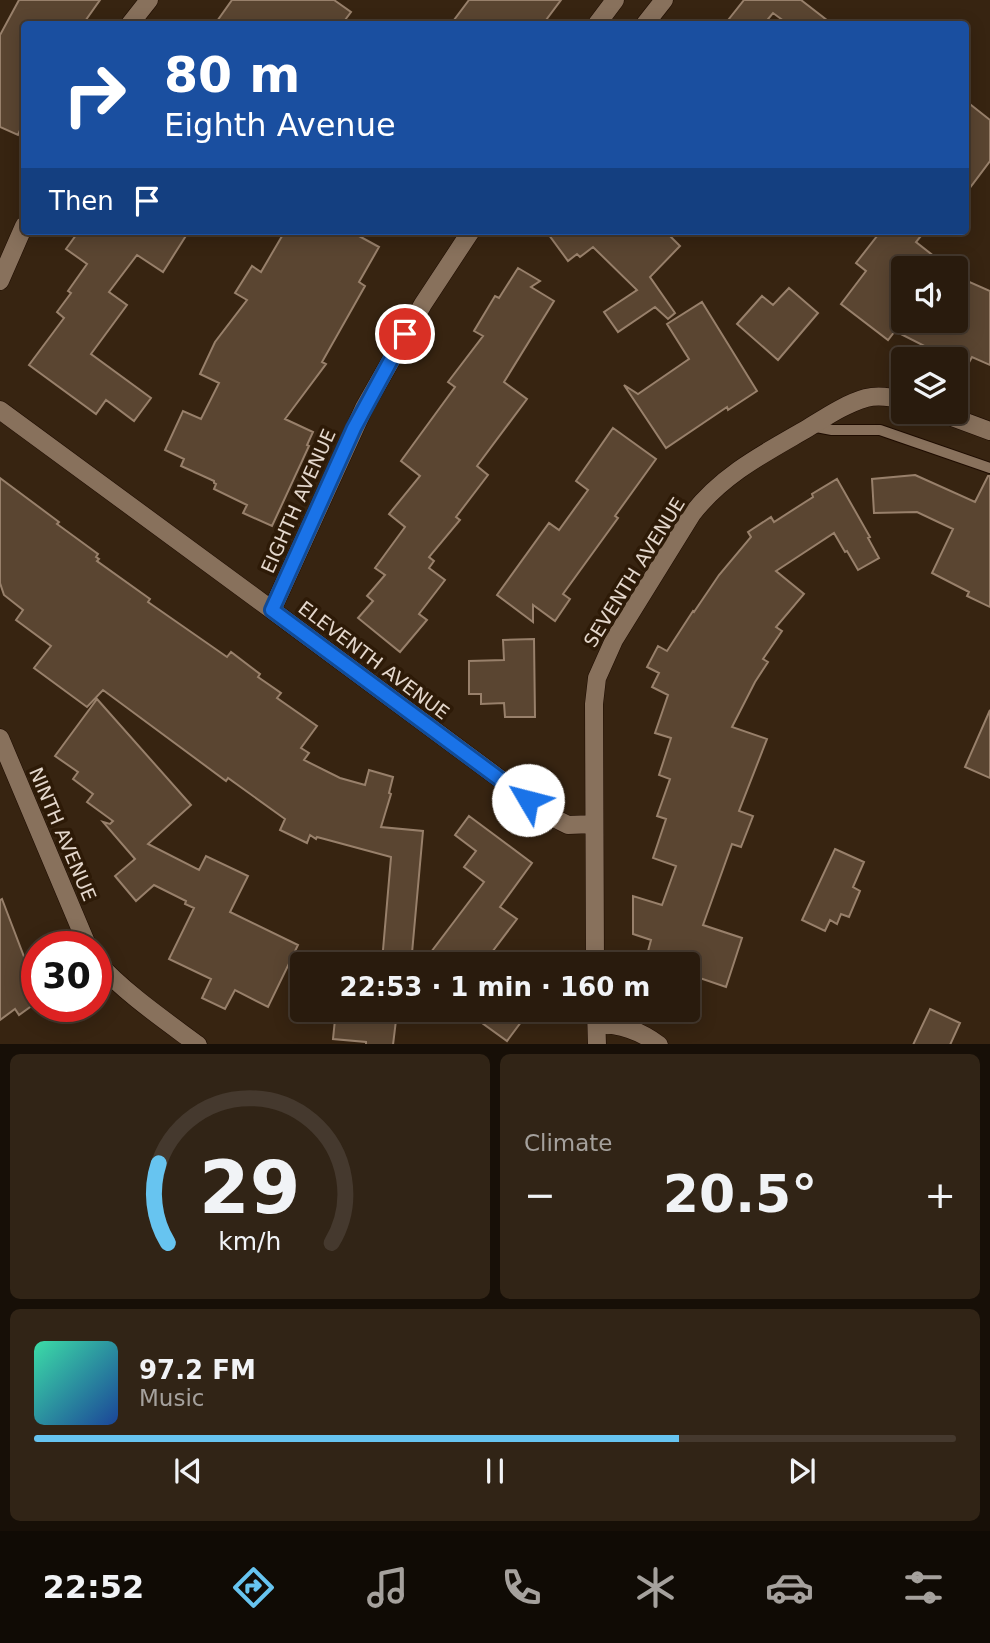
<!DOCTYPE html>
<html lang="en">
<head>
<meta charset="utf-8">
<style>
  :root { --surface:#291b0d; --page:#312416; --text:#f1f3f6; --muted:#a5a19d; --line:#45392e; --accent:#67c4f0 }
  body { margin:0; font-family:"DejaVu Sans",sans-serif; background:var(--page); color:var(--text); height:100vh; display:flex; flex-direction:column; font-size:26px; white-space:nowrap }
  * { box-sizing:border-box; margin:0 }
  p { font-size:23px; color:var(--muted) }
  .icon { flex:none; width:38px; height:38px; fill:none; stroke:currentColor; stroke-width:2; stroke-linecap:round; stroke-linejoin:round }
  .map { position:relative; height:1044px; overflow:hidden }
  .side { display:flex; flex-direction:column; gap:10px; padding:10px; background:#170f07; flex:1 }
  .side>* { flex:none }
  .guide { position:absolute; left:21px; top:21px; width:948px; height:214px; border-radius:7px; box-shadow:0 4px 18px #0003,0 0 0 2px var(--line); background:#1a4fa0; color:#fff; overflow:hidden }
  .fabs { position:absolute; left:891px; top:256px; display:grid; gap:14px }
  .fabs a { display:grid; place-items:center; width:77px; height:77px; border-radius:7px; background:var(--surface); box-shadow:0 4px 18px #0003,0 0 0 2px var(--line); font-size:35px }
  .speed { position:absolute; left:21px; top:931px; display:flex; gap:14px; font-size:35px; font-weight:700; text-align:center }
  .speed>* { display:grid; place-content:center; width:91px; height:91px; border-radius:50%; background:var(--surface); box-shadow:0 4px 18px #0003,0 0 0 2px var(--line); line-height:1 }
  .speed .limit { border:10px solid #d22; background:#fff; color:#111 }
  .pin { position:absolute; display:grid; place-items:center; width:60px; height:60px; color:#fff; margin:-30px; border:4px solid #fff; border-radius:50%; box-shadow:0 2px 7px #0007 }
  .me { position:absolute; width:77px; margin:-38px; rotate:307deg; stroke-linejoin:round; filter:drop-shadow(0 0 5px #0008) }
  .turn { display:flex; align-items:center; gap:24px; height:147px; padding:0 28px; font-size:32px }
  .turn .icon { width:91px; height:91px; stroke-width:2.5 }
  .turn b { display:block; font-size:49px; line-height:60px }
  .then { display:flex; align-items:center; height:66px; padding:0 28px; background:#0003; gap:14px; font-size:26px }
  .big { font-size:52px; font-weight:700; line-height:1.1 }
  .side .tile { flex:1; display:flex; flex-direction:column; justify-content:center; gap:10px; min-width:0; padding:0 24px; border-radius:10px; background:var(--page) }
  .side .dial { align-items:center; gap:0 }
  .dial svg { height:182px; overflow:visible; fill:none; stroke:var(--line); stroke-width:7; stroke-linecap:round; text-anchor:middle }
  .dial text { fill:var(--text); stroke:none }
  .song { display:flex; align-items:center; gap:21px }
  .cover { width:84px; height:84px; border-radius:10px; background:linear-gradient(135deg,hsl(160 70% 55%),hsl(220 70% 35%)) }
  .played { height:7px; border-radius:4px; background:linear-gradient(90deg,var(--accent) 70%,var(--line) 70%) }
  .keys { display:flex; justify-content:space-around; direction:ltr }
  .heat { display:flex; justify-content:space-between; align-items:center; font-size:38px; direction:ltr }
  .side .tiles { flex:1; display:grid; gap:10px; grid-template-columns:1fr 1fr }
  .tile:last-child { grid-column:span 2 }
  .trip { position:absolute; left:290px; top:952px; width:410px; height:70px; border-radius:7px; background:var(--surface); box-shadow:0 4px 18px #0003,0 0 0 2px var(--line); font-weight:700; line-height:70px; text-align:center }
  .dock { display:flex; height:112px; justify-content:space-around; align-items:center; background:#100b05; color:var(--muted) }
  .dock .icon { width:49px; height:49px }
  .dock .on { color:var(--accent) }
  .dock b { font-size:32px; color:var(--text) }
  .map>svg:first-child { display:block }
  .building { fill:#5a4531; stroke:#98806b; stroke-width:2 }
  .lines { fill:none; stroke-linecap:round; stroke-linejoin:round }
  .lane-casing { stroke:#1e0c00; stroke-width:12 }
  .street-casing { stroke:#1e0c00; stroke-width:19 }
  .lane { stroke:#88715c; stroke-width:10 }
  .street { stroke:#88715c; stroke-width:18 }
  .route-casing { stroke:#114b97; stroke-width:18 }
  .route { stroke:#1a73e8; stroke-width:12 }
  .labels { text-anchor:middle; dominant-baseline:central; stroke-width:7; stroke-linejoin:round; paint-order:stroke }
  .street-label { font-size:19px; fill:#e4d7cc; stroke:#2d1a07 }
</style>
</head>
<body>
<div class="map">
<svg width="990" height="1045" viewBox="0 0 990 1045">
  <rect width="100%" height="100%" fill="#372411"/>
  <path class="building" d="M19,0H100L83,24H24V121L18,135L0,127V35Z
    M232,0H334L351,12L342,24H215Z
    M469,0H561L543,24H451Z
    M744,0H801L832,24H788L773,13L764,24H725Z
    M966,101L990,120V161L966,193Z
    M79,231H189L163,272L137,255L109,292L127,305L91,354L151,398L134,421L106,400L96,414L29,365L64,318L57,312L71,293L68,291L87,264L66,249Z
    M285,231H350L379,247L359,282L365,286L322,362L326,364L285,419L313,432L307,445L309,446L272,526L243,513L247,505L214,489L216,484L214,483V481L181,466L184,459L165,450L183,411L201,419L219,383L200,374L215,342L247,300L235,293L252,266L261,272Z
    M546,231H665L680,246L650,277L675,313L668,319L655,307L618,332L604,312L637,290L593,247L580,257L577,254L568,261Z
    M881,231H925L916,242L949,268H903V320H956V276L990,291V365L972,357L967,366L956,361V359H950L895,331L888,340L841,304L866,271L856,263Z
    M518,268L540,281L531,287L554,301L504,382L527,399L477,466L488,475L456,517L460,520L429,557L434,561L429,568L445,580L419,614L427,620L400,652L358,618L373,601L367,596L385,575L375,568L405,527L389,514L420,476L401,461L455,387L448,382L483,336L474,331L495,296L499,298Z
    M789,288L818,313L778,360L737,324L762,296L773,305Z
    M702,302L757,391L728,410L727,407L666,448L624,385L638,394L689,359L667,324Z
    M613,428L656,459L615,516L618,518L563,594L570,599L555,621L533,605V622L497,595L549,523L559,530L588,490L576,481Z
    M915,475L975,502L988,476H990V607L967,596L969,592L932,573L953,529L917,512L874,513L872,479Z
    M0,478L59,522L57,524L98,554L96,557L99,559L97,561L150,599L148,602L227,657L231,652L260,674L258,677L281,693L277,698L317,726L301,748L309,753L304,760L340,778L365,785L369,770L393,777L389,793L391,794L381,827L423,831L411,964H402L383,950L391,857L317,837L316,839L310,835L307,843L280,830L285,819L228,778L226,781L103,690L87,707L34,668L51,646L16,620L23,610L4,595L0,583Z
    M837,479L870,537L868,538L879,558L858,570L847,551L845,552L834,533L776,571L804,594L776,627L782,631L763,659L768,662L755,682L732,727L767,739L739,811L753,816L741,847L732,844L703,925L742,938L726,987L688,974V964H668L670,958L648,951L651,940L633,934V896L662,905L676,866L653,858L666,819L657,816L670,779L659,775L671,738L655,733L668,695L652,687L659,673L647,667L658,646L667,651L693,611L694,612L719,575L751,537L748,532L771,517L774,522L813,497L812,494Z
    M534,639L535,717H505L504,703L481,704V694H469V661L504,660L503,640Z
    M97,699L191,805L148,844L199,870L206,856L248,876L230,912L298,945L268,1007L235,990L225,1009L202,998L211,979L169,959L194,908L185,904L186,901L154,885L136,901L115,876L135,859L103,822L110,824L113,821L87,802L93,794L73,779L78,772L55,756Z
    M990,710V778L965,767Z
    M469,816L532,863L500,907L517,919L483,964H422L484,882L464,867L476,851L455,835Z
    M835,849L864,862L853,887L860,891L849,917L841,914L837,924L830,920L825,931L802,920Z
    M2,899L31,975L37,984V1002L19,1015L15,1009L0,1020V900Z
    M930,1009L960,1023L950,1045H913Z
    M336,1010H376L397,1012L393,1045H366V1042L333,1039Z
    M464,1010H530L507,1041Z"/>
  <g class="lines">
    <g class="lane-casing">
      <path id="lane" d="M811,426L832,430H880L990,468"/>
    </g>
    <g class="street-casing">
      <path id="street" d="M130,24L149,0
        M597,24L615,0
        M645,24L664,0
        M0,281L24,226
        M0,410L272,610L550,816L568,825L594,824
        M936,411L990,431
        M272,610L364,408L423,304L471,231
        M0,738L88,947
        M96,961C125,993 163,1019 198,1045
        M595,964L594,704L597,678L614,640L692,514C723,474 765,453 808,428C826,417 845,404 866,398C878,395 891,397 903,400
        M596,1010L597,1045
        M597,1023C621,1025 639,1030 659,1045"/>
    </g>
    <use href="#lane" class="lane"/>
    <use href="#street" class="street"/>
  </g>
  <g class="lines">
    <g class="route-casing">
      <path id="route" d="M405,334L354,428L272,610L528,800"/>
    </g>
    <use href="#route" class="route"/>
  </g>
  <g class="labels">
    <g class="street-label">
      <text transform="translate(298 501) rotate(-66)">EIGHTH AVENUE</text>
      <text transform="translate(634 572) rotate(-58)">SEVENTH AVENUE</text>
      <text transform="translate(374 660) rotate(37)">ELEVENTH AVENUE</text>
      <text transform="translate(63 834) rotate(67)">NINTH AVENUE</text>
    </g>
  </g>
</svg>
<div class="fabs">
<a><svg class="icon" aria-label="sound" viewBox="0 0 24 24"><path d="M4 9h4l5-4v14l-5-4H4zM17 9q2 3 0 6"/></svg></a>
<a><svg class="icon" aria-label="layers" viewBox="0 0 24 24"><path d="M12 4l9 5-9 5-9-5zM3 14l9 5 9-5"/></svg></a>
</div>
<div class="speed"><div class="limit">30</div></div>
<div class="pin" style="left:405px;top:334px;background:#d93025"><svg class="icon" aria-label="arrive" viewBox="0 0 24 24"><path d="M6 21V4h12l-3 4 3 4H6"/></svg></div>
<svg class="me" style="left:528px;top:800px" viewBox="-20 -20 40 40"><circle r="19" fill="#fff"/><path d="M0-13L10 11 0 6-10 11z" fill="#1a73e8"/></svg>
<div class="trip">22:53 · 1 min · 160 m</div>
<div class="guide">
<div class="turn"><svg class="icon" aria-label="right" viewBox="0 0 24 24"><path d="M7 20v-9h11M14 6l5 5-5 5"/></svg><div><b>80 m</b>Eighth Avenue</div></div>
<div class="then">Then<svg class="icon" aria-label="arrive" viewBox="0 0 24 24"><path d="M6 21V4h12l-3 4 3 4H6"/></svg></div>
</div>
</div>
<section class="side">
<div class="tiles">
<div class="tile dial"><svg viewBox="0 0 100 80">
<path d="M14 69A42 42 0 1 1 86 69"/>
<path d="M14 69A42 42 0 0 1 10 34" stroke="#67c4f0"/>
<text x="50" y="56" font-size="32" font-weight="700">29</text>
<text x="50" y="72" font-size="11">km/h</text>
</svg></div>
<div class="tile"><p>Climate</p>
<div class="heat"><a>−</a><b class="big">20.5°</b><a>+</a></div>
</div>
<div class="tile">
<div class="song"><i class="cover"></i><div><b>97.2 FM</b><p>Music</p></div></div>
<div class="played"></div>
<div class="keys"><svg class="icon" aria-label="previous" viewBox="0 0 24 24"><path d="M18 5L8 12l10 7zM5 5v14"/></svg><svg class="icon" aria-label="pause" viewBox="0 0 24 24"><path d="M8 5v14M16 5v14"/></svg><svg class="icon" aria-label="next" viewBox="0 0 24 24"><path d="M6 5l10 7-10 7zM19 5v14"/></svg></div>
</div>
</div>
</section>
<nav class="dock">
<b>22:52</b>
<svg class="icon on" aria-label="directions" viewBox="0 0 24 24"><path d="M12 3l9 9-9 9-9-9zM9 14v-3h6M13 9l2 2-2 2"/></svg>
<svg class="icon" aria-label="music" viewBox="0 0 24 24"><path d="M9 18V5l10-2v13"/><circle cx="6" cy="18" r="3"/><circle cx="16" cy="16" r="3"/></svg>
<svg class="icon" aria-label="phone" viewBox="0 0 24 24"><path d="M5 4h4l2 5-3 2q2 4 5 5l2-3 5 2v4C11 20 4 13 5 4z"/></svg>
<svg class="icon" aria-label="climate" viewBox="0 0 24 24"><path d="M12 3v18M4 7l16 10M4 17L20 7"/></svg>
<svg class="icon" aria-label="car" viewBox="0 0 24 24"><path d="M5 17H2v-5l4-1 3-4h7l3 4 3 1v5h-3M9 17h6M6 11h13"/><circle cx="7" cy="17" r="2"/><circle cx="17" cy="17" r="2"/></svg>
<svg class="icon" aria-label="filters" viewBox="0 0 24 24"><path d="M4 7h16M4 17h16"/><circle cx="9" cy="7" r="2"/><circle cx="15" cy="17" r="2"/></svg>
</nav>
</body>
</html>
